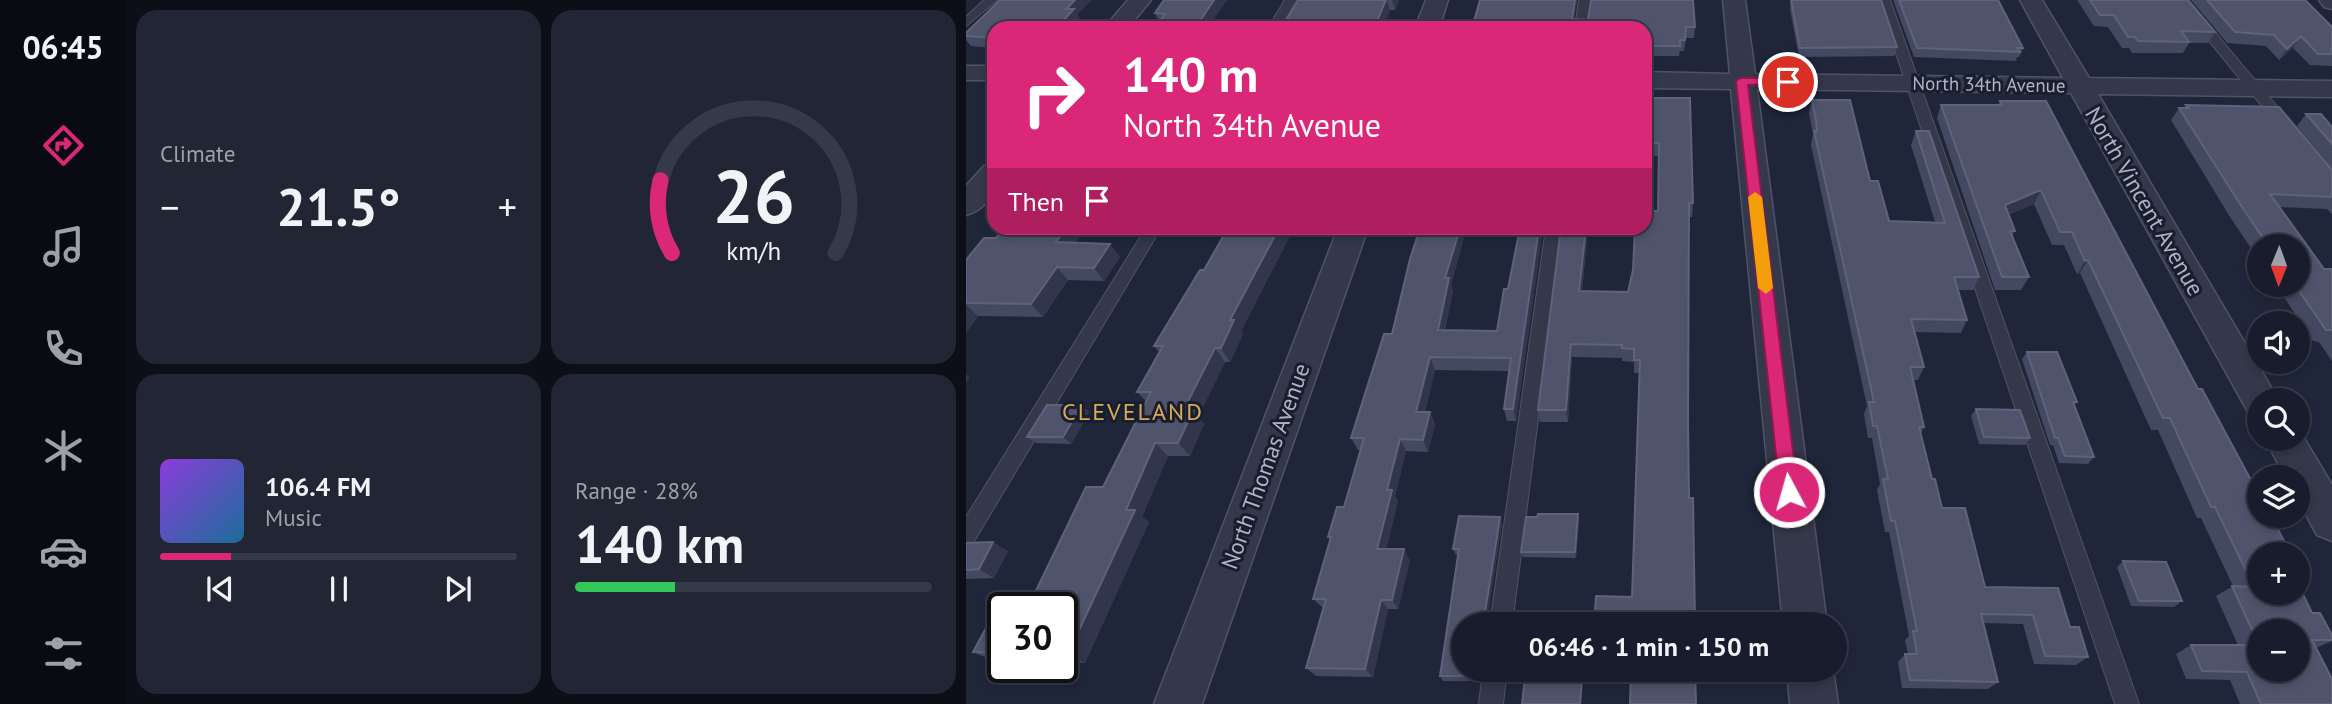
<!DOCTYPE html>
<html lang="en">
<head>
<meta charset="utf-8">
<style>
  :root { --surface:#181c2c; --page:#212534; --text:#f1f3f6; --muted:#9fa1a9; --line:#363a48; --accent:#db2777 }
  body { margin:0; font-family:"PT Sans",sans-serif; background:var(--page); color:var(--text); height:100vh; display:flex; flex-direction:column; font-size:26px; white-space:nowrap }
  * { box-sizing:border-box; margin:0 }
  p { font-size:23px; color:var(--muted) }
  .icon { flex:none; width:38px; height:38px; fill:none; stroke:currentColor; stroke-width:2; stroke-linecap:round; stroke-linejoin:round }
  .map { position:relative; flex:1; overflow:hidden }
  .details { display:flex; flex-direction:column; gap:10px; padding:10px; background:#0d0f18; width:840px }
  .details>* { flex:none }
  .hud { position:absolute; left:21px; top:21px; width:665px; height:214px; border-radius:21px; box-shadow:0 4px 10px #0003,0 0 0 2px var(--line); background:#db2777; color:#fff; overflow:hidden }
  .needle { width:46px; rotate:181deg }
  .tools { position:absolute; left:1281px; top:234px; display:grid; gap:14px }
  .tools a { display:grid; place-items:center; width:63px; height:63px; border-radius:50%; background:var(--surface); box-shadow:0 4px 10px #0003,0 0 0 2px var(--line); font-size:35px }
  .speed { position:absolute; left:21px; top:592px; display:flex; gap:14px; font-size:35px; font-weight:700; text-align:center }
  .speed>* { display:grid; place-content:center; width:91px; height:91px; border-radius:50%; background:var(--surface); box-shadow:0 4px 10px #0003,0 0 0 2px var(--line); line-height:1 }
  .speed .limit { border:4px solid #111; border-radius:10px; background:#fff; color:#111 }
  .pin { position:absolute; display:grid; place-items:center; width:60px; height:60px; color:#fff; margin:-30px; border:4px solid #fff; border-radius:50%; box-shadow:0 2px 7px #0007 }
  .me { position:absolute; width:77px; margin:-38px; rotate:354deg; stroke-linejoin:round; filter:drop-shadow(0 0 5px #0008) }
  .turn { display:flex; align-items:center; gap:24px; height:147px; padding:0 21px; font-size:32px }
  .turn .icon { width:91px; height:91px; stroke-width:2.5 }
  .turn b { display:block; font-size:49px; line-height:60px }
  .then { display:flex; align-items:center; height:66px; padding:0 21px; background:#0003; gap:14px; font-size:26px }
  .big { font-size:52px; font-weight:800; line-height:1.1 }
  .details .widget { flex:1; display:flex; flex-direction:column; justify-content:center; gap:10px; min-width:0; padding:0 24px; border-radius:21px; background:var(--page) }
  .details .dial { align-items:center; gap:0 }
  .dial svg { height:182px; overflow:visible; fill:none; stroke:var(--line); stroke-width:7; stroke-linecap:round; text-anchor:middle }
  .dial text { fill:var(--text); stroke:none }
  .song { display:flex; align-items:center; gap:21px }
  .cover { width:84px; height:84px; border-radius:10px; background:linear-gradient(135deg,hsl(270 70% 55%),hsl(200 70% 35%)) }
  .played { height:7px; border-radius:4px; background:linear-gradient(90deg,var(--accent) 20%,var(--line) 20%) }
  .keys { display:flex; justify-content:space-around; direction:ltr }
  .heat { display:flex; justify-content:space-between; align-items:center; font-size:38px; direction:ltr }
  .charge { height:10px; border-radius:5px; background:linear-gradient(90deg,#34c759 28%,var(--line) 0) }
  .details .tiles { flex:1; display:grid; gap:10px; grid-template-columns:repeat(2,1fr) }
  .trip { position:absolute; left:485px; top:612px; width:396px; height:70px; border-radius:35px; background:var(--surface); box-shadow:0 4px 10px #0003,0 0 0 2px var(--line); font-weight:800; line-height:70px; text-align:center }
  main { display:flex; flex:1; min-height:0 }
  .tab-bar { display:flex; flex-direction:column; width:126px; justify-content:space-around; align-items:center; background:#0a0b12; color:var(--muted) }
  .tab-bar .icon { width:49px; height:49px }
  .tab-bar .active { color:var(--accent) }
  .tab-bar b { font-size:32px; color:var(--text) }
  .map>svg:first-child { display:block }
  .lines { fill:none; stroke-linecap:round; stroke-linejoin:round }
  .lane-casing { stroke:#4e5365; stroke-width:2 }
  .street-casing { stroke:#4e5365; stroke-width:3 }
  .lane { fill:#34384a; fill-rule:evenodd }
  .street { fill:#34384a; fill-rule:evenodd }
  .wall { fill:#444962 }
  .shaded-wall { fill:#31364d }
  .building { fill:#4f546c; stroke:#5e637a; stroke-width:2; fill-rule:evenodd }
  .route { fill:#db2777; stroke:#8e194d; stroke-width:2 }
  .slow { fill:#f59e0b }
  .labels { text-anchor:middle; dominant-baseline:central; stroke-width:6; stroke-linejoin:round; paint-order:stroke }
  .far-street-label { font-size:19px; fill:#aeb3c6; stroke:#191e2e }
  .street-label { font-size:23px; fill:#aeb3c6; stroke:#191e2e }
  .neighbourhood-label { font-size:24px; letter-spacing:2px; fill:#d8aa58; stroke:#191e2e }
</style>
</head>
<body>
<main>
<nav class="tab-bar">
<b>06:45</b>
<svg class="icon active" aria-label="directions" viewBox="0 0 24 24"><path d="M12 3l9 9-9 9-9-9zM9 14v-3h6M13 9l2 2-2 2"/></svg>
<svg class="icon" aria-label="music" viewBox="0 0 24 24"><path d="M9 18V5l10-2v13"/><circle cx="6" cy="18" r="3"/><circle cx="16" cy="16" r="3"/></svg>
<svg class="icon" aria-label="phone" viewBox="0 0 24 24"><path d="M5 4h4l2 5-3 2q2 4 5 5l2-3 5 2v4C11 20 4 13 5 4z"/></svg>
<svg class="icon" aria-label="climate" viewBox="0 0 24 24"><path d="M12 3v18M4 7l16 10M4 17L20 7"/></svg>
<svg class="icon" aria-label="car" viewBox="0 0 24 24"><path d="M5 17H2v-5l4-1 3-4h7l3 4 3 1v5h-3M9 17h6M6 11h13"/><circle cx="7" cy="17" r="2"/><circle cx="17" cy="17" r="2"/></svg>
<svg class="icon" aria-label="filters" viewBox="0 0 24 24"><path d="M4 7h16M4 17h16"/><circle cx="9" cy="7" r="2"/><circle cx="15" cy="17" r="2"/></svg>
</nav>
<section class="details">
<div class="tiles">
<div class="widget"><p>Climate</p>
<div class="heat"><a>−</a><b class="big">21.5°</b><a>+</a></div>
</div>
<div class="widget dial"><svg viewBox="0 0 100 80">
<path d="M14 69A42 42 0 1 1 86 69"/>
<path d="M14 69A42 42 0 0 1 9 37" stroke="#db2777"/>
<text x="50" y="56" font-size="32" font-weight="700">26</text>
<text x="50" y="72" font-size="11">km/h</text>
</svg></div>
<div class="widget">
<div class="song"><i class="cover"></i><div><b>106.4 FM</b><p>Music</p></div></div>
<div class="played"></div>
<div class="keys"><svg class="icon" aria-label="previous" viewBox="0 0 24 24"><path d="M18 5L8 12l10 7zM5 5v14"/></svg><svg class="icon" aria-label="pause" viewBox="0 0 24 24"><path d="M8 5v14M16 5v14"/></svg><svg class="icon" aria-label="next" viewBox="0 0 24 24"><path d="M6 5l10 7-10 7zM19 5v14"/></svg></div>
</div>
<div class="widget"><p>Range · 28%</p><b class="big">140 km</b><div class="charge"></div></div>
</div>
</section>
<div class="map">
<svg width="1366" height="704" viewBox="0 0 1366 704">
  <rect width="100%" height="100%" fill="#20263a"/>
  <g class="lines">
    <g class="lane-casing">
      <path id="lane" d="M18,0H31L0,26V17Z
        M319,0H331L314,28H302Z
        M613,0H625L621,28H609Z
        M912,0H924L1173,704H1149Z
        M1210,0H1222L1323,121V127H1313Z
        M180,228H195L7,543L0,546V517Z
        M580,228H596L546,625H524Z
        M517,670H541L537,704H513Z"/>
    </g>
    <g class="street-casing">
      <path id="street" d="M162,0H185L162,28H138Z
        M460,0H482L473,28H449Z
        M757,0H779L789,74L1097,78L1054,0H1076L1123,78L1366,81V97L1132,94L1313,401H1293V416L1282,412L1105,93L791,89L861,625H817L765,89L679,88V72L764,74Z
        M1353,0H1366V9L1358,7Z
        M0,66H28V80H0Z
        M28,163C28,186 26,208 0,215V186L18,166Z
        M372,228H402L236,704H188Z
        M1332,428L1366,485V541L1351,535L1332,500V478H1320L1299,439H1332Z
        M821,670H867L872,704H824Z"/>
    </g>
    <use href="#lane" class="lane"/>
    <use href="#street" class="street"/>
  </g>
  <path class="wall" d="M34,0H125L111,14L114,19L106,28H28V48L5,46L0,40V33Z
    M261,0L193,22L189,13Z
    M332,0H433L429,10H424L417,28H322L320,20Z
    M514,0H611L608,19L729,27L728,38H720L718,51H714L713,56H683V52H679V28H506Z
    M825,0L931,47L928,56L833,57L824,9Z
    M927,0H1032L1057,48L1053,57H1051L1050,61L948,57Z
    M1111,0H1222L1249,32L1242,43H1223L1217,53H1166L1163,48H1156L1142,27L1128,26Z
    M1225,0H1339L1366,27V66L1344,65L1327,48L1313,60L1300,46L1261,43Z
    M679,98L727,203L726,217H723L666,597L673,373H668V362L656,361V358L606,357L602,422H574L572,410L595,228H622L616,292H662L679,228L692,211L693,156H684V147H679Z
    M846,100L904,181L923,221L969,222L945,145L950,131L1013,277L1007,290H992L1001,320L995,333L949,332L958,367L952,380H947L958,427L955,433L966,479L976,508L1019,587L1104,627L1122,657L1110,665L1068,664L1057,624L1018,623L1032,682L1022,689L936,688L932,662L939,654H942L939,640L943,636L923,532H919L911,490L914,484L906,438H902L898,414L901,406L845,145L847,134L843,113Z
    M1034,101L1225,376L1318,541L1312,545L1346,613L1366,635V641L1350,648L1366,704H1274L1264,680L1220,679L1210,654L1225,645H1272L1250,596L1267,586L1235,518H1231L1192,430H1185L1114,273L1111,274L1098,245H1086L1068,204L1042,215L1049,231L1046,236L1063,277L1055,290H1029L971,118L975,105H1032Z
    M1220,105L1366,170V214L1361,209L1313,207L1358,269H1366V361L1353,342L1347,341L1310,285H1332V247H1293V260L1264,217L1205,120L1213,108H1218Z
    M1340,114L1366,127V169L1331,126Z
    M38,228H119L109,243L144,244L154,257L138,281L102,280L77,317L12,316L0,333V260L30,238Z
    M261,228H328L275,331L277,334L264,362H259L232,417L238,424L224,456H202L176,517L183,522L119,663L96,662V607H37V661H28L7,652L34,602L64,603L120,487H137L180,401L171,392L193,352L188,346L234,270H238Z
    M454,228H495L498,237L485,285L487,291L479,330L531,331L542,289L554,228H579H577L550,421H541L538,409L543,371L469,370L459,412H464L469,424L462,452L440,451L429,496L432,501L420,549L444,560L432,609H422L407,677L350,676L340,668L357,608L347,599L364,540L362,537L378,507L395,450H392L385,438L426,334Z
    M1061,352L1111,402L1108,406L1128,457L1122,464L1093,463L1087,445H1084L1056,359Z
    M1010,409L1064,438L1059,445L1013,444L1005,416Z
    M123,412L105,444L70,443L61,437Z
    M613,520L610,558L557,557L555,552Z
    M536,523L520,625H497V670H515L513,681H477L474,676L492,555H490L487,549Z
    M0,543L42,551L28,578L0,579Z
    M1157,561L1216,601L1208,607L1165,606L1151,567Z"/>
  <path class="shaded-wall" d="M109,0H125L111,14L114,19L106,28H90L100,9Z
    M248,0H261L242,28H229Z
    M420,0H421L424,10L417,28H408Z
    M426,0H433L429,10Z
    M609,0H611L607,28L606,19Z
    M1335,36L1327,48L1313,60L1321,49Z
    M1075,190L1068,204L1032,219L1039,205Z
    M100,228H119L101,256L90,242Z
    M313,228H328L275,331L277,334L264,362L255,348L264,320Z
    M494,228H495L498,237L485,285L487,291L476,343L472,330L479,278Z
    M573,228H577L550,421L547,409Z
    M620,228H622L614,305L613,291Z
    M144,244L154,257L138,281L128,268Z
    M1122,260L1114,273L1111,274L1119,261Z
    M91,267L102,280L77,317L65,304Z
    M0,305L12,316L0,333Z
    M605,344L606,357L602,422L600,410Z
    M249,348L259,362L232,417L238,424L224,456L212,443L217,411Z
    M464,357L469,370L456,424L450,412Z
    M0,374L4,377L0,383Z
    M116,405L123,412L105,444L97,437Z
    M464,412L469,424L462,452L457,440Z
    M434,439L440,451L429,496L432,501L418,559L411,549L421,490Z
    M189,443L202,456L176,517L183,522L119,663L102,654L160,510Z
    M612,514L613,520L610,558L609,552Z
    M534,517L536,523L520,625H517Z
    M27,542L42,551L28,578L13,569Z
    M438,549L444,560L432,609L426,600Z
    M415,600L422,609L407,677L399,669Z
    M512,670H515L513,681L510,676Z
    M616,678L617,682L615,704H614Z"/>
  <path class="building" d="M34,0H109L100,9H108L90,28H28V38L0,36V33Z
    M198,0H248L229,28H188L199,14L189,13Z
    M332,0H420L408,28H322L327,20H320Z
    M514,0H609L606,19L622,20L625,0H727L729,27H720L719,40H714V46H683V42H679V28H506Z
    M825,0H915L931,47L834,48Z
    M933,0H1032L1057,48H1051L1054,52L951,48Z
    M1124,0H1222L1249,32L1215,31L1223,42L1172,41L1169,37H1162L1148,15H1134Z
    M1241,0H1339L1366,27V54H1352L1335,36L1321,49L1308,35L1269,32Z
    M679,98H724L727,203H723L722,424L723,498H727L729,625H628L630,596L666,597L674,360H668V349L656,348V345L605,344L600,410H572L595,228H620L613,291L662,292L667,270L669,228H679L680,211H692L693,143H684V133H679Z
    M846,100H884L904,181H912L923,221L979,223L950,131H963L1013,277H988L1001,320L945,319L958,367H944L958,427H953L966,479H969L976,508H999L1019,587L1092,588L1104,627H1113L1122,657L1079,656L1067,615L1015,614L1032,682L944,680L939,654H951L947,631H951L929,521H925L917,479H922L911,426H907L903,402H908L848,131H851L850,121Z
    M1034,101H1080L1225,376L1232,389H1236L1293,495V516H1305L1318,541H1309L1317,555H1293V593H1332V584L1346,613H1354L1366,635V640H1346L1366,679V704H1295L1281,672L1236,671L1225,645H1293L1266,586L1288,587L1249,507H1245L1204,418H1197L1122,260L1119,261L1106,232H1094L1075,190L1039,205L1049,231H1044L1063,277H1036L975,105H1036ZM1293,632H1332V670H1293Z
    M1220,105L1313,107L1366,170V197L1304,194L1358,269H1366V330H1360L1329,285H1332V247H1303L1274,204L1213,108H1223Z
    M1340,114H1355L1366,127V144Z
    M38,228H100L90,242L144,244L128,268L91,267L65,304L0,303V260L18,238H30Z
    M262,228H313L264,320H268L255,348H249L217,411H227L212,443H189L160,510H169L102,654H96V607H37V653L7,652L34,602L64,603L120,487H137L185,392H171L197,346H188L234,270H238Z
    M454,228H494L479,278H483L472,330L531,331L538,289H542L554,228H573L547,409H538L545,358L464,357L450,412H464L457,440L434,439L421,490H426L411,549H438L426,600H415L399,669L340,668L360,599H347L365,537H362L371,507H378L398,438H385L418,334H426L444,259Z
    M1061,352H1091L1111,402H1107L1128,457L1099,456L1092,438H1089Z
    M81,405H116L97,437H61Z
    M1010,409L1054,410L1064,438L1018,437Z
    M572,514H612L609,552H555L560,517H571Z
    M493,516L534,517L517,625H497V670H512L510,676H474L493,549H487Z
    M27,542L13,569L0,570V543Z
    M1157,561L1200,562L1216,601H1173Z
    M665,670H729L730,704H664Z
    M559,677L616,678L614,704H556Z"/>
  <path class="route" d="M822,78L827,82L826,84L782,85L832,492L830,498L823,500L817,498L814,492L770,81L775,78Z"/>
  <path class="slow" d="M789,192L796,197L807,288L800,294L792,288L782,197Z"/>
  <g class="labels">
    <g class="far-street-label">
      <text transform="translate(1023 84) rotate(1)">North 34th Avenue</text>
    </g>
    <g class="street-label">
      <text transform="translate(1179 201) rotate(60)">North Vincent Avenue</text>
      <text transform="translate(299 466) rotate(-70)">North Thomas Avenue</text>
    </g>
    <g class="neighbourhood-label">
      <text x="167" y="411">CLEVELAND</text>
    </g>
  </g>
</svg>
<div class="tools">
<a><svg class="needle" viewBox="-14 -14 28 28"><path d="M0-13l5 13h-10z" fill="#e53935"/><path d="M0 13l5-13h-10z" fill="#9fa1a9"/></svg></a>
<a><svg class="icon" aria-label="sound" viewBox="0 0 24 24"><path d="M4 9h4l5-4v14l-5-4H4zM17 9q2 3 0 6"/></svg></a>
<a><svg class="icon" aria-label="search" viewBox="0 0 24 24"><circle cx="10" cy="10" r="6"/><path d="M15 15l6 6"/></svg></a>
<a><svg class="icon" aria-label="layers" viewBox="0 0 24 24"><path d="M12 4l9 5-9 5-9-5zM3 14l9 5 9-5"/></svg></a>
<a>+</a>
<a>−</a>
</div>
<div class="speed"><div class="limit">30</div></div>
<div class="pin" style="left:822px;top:82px;background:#d93025"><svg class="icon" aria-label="arrive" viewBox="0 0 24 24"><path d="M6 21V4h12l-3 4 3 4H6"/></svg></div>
<svg class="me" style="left:823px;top:492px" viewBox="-20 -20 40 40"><circle r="17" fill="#db2777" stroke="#fff" stroke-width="3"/><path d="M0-11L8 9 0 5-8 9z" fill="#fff"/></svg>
<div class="trip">06:46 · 1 min · 150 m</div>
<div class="hud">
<div class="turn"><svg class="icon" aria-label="right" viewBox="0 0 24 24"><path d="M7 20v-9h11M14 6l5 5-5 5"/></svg><div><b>140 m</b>North 34th Avenue</div></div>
<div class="then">Then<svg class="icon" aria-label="arrive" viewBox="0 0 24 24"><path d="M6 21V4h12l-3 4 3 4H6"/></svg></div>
</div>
</div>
</main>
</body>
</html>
